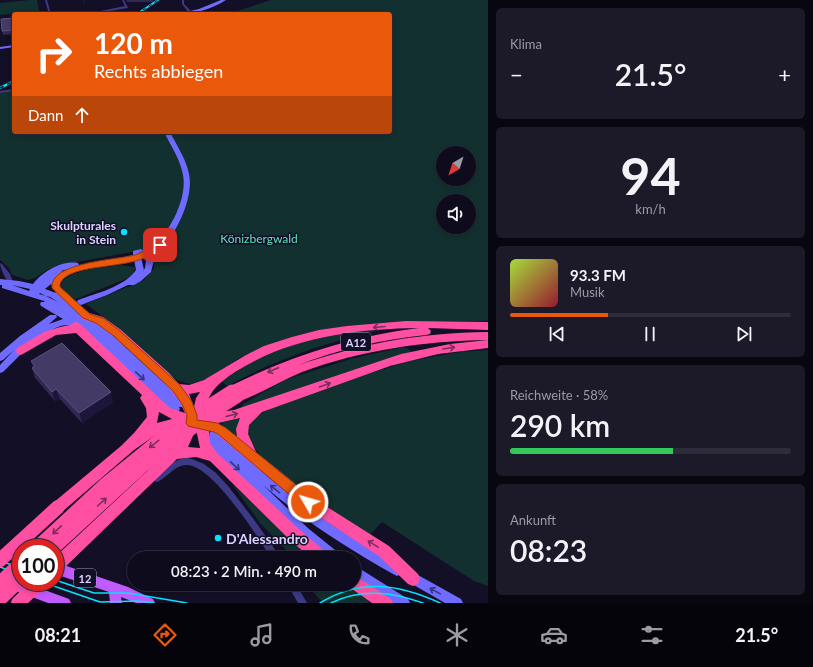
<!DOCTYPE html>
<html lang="de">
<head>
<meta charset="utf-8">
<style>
  :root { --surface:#0e0b1c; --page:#1c1929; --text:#f1f3f6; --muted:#9b9ba3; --line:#2e2b3b; --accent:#ea580c }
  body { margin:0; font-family:Lato,sans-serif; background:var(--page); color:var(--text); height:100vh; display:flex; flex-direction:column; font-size:15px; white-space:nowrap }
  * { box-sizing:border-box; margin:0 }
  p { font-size:13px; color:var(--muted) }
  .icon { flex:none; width:22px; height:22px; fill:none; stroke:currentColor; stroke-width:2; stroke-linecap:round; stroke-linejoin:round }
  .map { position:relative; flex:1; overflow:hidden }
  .drawer { display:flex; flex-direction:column; gap:8px; padding:8px; background:#08060f; width:325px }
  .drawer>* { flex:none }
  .top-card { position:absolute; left:12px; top:12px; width:380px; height:122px; border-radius:4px; box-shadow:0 2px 6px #0003,0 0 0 1px var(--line); background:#ea580c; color:#fff; overflow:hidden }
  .needle { width:26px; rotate:219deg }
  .buttons { position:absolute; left:436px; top:146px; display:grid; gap:8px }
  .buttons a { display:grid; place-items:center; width:40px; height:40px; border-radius:50%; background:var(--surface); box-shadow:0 2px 6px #0003,0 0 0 1px var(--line); font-size:20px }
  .speed { position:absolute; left:12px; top:539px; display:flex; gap:8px; font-size:20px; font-weight:700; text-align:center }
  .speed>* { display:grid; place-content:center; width:52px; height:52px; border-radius:50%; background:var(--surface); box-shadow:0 2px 6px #0003,0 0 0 1px var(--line); line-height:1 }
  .speed .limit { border:6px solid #d22; background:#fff; color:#111 }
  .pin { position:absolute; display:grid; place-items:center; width:34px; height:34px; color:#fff; margin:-17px; border-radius:8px; box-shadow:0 2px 6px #0006 }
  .me { position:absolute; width:44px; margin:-22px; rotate:308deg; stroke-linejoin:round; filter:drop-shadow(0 0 3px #0008) }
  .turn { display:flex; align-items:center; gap:14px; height:84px; padding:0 16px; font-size:18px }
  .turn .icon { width:52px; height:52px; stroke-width:2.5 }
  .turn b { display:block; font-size:28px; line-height:34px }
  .then { display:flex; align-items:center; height:38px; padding:0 16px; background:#0003; gap:8px; font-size:15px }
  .big { font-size:30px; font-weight:600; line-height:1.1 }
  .drawer .tile { flex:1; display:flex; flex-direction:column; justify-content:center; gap:6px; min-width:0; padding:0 14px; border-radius:6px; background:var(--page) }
  .drawer .dial { align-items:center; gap:0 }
  .dial b { font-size:52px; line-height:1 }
  .song { display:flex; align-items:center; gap:12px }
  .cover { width:48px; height:48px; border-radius:6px; background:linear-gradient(135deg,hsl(80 70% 55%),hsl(350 70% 35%)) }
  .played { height:4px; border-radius:2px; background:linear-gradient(90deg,var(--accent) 35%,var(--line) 35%) }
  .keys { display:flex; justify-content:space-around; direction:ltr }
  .heat { display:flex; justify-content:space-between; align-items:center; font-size:22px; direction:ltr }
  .charge { height:6px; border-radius:3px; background:linear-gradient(90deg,#34c759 58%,var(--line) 0) }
  .trip { position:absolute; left:127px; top:551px; width:234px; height:40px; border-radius:20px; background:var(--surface); box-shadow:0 2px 6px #0003,0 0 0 1px var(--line); font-weight:600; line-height:40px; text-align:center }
  .tabs { display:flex; height:64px; justify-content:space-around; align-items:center; background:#06040b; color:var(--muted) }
  .tabs .icon { width:28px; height:28px }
  .tabs .current { color:var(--accent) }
  .tabs b { font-size:18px; color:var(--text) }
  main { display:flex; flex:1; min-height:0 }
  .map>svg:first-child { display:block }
  .green { fill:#12302f; fill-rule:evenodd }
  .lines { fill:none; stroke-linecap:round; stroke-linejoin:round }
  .stream { stroke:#0c2248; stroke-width:1 }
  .street { fill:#3d3a85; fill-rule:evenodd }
  .secondary { fill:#6f6bff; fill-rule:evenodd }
  .primary { fill:#c25bff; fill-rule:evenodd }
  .highway { fill:#ff4fa3; fill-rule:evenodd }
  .tram { stroke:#00e5ff; stroke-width:1.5 }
  .rail-far1-casing { stroke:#00e5ff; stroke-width:2 }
  .rail-casing { stroke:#00e5ff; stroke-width:2.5 }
  .rail-far1 { stroke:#130f26; stroke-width:1; stroke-dasharray:3.5; stroke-linecap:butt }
  .rail { stroke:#130f26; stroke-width:1.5; stroke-dasharray:4; stroke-linecap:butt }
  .highway-bridge-far1 { stroke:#ff4fa3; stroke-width:11 }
  .highway-bridge { stroke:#ff4fa3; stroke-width:14 }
  .wall { fill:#312854 }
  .shaded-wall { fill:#1d163a }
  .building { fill:#433a66; stroke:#5a527e }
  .oneway { stroke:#7d2c5e }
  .oneway2 { stroke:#38347d }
  .route { fill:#ea580c; stroke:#983908 }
  .poi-dot { fill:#00e5ff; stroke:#130f26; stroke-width:1.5 }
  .labels { text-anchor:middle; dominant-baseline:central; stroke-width:3; stroke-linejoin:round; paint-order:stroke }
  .shield { fill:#130f26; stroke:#9e99be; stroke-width:1 }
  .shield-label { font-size:11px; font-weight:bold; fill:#d9d4ff }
  .poi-label { font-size:12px; font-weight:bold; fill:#d9d4ff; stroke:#130f26; text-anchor:end }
  .park-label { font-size:12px; fill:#5fe0c0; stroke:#130f26 }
  .near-poi-label { font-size:14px; font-weight:bold; fill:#d9d4ff; stroke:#130f26; text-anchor:start }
</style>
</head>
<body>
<main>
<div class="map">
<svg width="488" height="603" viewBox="0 0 488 603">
  <rect width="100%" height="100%" fill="#130f26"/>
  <path class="green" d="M29,0H37L39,11L0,15V3Z
    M271,0H488V321L401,322L266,346L239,358L209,378L190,384L179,381L166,372L114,325L86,304L144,280L154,268C154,254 145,251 132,252L60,265L47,270L35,278L28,280L12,275L9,268L0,260V93L14,91V132H390V14H228ZM443,153H469V179H443ZM443,201H469V227H443Z
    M122,265L134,267L135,269L132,275L128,278L76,299L68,295L61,288L62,281C78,268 102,268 122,265Z
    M364,330L377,331C322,344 277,359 227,386L222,381L260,357L308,339Z
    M404,347L412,351L240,409L243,404L285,380L350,359Z
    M488,350V586L474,581L382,522L369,536L320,505L273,469L244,437L249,420L273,407L354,378L411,361L460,352Z
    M241,415L239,438L222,426L223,421Z
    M232,484L312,558H294L260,523Z
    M310,584H344L371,603H323L313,592Z"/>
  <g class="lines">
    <path class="stream" d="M84,0V5"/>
    <path class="street" d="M45,0H47L51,14H49Z
      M122,0H124L128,8L92,14H86L125,6Z
      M182,0H184V4L190,10V12H188L182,4Z
      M14,89V91L0,93V91Z
      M0,263L2,264L10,274L13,282L12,283L10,284C6,281 0,268 0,263Z
      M187,458L192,459L204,464L216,473L228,486L252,517L272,545L280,558H271C258,537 211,463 186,465C173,466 167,478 157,482L154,481L153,479L154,477C164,468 173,460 187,458Z
      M287,584H296L307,603H298Z"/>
    <path class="secondary" d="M221,0H226C212,9 194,14 177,14L199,9Z
      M14,45V47L0,49V47Z
      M164,132H170C177,146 186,159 189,174C194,195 178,232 162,247C158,251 154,252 149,255L154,260L151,272L141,281L134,285H128L107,295L81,305L78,304L77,302L78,300C97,293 124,287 136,270L134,259C115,264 69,267 59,284L63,291L80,306L81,309L101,325L184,401L186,404L184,407H179L180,409L178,412L175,413L172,412L78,324C71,326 65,324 58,327C36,336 20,356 3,372L0,373V365L14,350L3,360L0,361V353L20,336L50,315H56L57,317L49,324L63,319L41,306L40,304L41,302H45L44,301L2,288V285H0V279L19,281L33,284C42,272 62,260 78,263L79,265L78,267L133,255V251L141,249L145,251C167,240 188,199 183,175C180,159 171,146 164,132ZM141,257H142L146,261L145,268L142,273L144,270ZM75,267L63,272L61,271ZM51,284L56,293L45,289ZM12,285L30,289L29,291ZM40,293L58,302L50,297L39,294Z
      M214,430L217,431C244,456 271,481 300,503C332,526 366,547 401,566L403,570L401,574L397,576L393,574C347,548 303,520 263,485L309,529L340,554L342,558H327L301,537L204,442L202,439L204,436L207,435L210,436L209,434L211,431Z
      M354,565L408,599L410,603H393L354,578Z
      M409,570L461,599L463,603H445L405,580L403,576L405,572Z"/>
    <path class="primary" d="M6,547L21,550V562L2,557L0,553L2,549Z
      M55,562L128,587L153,599L155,603H136L121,597L122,603H110L109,592L55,574Z
      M12,578L69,599L71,603H48L8,588L6,584L8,580Z"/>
    <path class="highway" d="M86,312L103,317L121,330L169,373L179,384L189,385L204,380L246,355L264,346L292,337L319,330L347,326L406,321L488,322V330L428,328L431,331L430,334L426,335C381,340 338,349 296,366C362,343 419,333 488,332V340C424,341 362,350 302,372C280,381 260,394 238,402L234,400L232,397L234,394L228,393L226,390L228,387C289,357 351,336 419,328C355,329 290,337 235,372C219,383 205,393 207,414L234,410L401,354L450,344L488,340V348L438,354L390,366L262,412L249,425L248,434L256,452L313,498L389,546L418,574L420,579L418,584L413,586L408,584L379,556L303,506L214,432L209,431L210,443L217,453L300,530L327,553L329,558H311L290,540L210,461L196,457L177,459L60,572L55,574V557L174,446L181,438L184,428L160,432L134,450L63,511L58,513L53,511L51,507L53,503L121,446L134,433L147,417L146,408L140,398L142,395L76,333L56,335L21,355L17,354L16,351L17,348L44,332L60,327L70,325L75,322L79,323L170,408L185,413L179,400L161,379L113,336L95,323L82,319L81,316L82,313ZM200,392L196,398L194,407L189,394ZM159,412L172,419L157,423ZM240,418L236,429L237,437L218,423ZM196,429L200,448L188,447Z
      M354,575L390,598L393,603H372L349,587L347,584H354Z"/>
    <path class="tram" d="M0,561L21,568
      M0,567L21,575
      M55,580L94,593H128L187,603
      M42,582L100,602L138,601L154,603
      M320,603C360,578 399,584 440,603
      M331,603C361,588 392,592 423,603"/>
    <g class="rail-far1-casing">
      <path id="rail-far1" d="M137,14L158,0"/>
    </g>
    <g class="rail-casing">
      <path id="rail" d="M0,88L14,81"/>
    </g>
    <use href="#rail-far1" class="rail-far1"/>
    <use href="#rail" class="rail"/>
    <path class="highway-bridge-far1" d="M179,424L232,390
      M196,424L238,397"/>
    <path class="highway-bridge" d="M37,548L106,484L181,423
      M53,548L141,467L198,423
      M0,560L58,507
      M0,583L21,563
      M0,599L21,579
      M18,603L40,582"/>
  </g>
  <path class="wall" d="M126,0H154L152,2H127Z
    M14,18V34L3,35L2,31Z
    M31,361L113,402L82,423L60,399L55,401L35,378L32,368L33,367Z"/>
  <path class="shaded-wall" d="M56,389L60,399L55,401L52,392Z
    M111,392L113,402L82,423L79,413Z"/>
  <path class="building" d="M14,18V30L2,31L1,19Z
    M62,343L111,392L79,413L56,389L52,392L32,368L35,366L31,361Z"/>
  <defs><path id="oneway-shaft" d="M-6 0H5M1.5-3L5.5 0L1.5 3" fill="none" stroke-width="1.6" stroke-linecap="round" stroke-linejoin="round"/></defs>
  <g class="oneway">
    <use href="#oneway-shaft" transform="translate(379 327) rotate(175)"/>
    <use href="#oneway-shaft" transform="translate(449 348) rotate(-9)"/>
    <use href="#oneway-shaft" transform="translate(273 370) rotate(157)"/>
    <use href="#oneway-shaft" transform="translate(325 385) rotate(-20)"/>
    <use href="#oneway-shaft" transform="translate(232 415) rotate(-15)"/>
    <use href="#oneway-shaft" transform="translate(154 444) rotate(142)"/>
    <use href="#oneway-shaft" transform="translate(102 502) rotate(-42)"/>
    <use href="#oneway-shaft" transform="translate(57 530) rotate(137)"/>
    <use href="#oneway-shaft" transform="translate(373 544) rotate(-149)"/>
  </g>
  <g class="oneway2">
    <use href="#oneway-shaft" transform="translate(140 376) rotate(43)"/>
    <use href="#oneway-shaft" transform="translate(235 466) rotate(43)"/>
    <use href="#oneway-shaft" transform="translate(275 489) rotate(-141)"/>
    <use href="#oneway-shaft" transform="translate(435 591) rotate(-151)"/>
  </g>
  <path class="route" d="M160,242L164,245C146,268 99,263 73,273C67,275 59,280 60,287L90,314L103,318L120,331L180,385L192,402L197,415V420L217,423L226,428L312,498L314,502L312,506L308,508L303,506L218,434L214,432L188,426L186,423L187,415L182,404L173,391L114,336L96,323L83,318L52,288C49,262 117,260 135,255C144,252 153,244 160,242Z"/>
  <g class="poi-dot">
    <circle cx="124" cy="232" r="4"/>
    <circle cx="218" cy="538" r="4"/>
  </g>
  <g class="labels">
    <g class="shield">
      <rect x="341" y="333" width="30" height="18" rx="3"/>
      <rect x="74" y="569" width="22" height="18" rx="3"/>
    </g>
    <g class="shield-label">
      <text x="356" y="342">A12</text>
      <text x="85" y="578">12</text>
    </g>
    <g class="poi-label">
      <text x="116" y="225">Skulpturales<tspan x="116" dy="14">in Stein</tspan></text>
    </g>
    <g class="park-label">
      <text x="259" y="238">Könizbergwald</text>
    </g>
    <g class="near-poi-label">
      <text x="226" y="538">D'Alessandro</text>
    </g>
  </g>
</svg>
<div class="buttons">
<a><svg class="needle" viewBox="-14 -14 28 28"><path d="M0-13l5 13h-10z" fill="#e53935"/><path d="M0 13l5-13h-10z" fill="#9b9ba3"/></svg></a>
<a><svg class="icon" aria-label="sound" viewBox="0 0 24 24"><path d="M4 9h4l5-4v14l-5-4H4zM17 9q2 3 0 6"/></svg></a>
</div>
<div class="speed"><div class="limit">100</div></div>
<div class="pin" style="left:160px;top:245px;background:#d93025"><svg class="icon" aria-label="arrive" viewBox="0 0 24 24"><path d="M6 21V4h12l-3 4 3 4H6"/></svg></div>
<svg class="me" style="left:308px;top:502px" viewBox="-20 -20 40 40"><circle r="17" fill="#ea580c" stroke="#fff" stroke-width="3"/><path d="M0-11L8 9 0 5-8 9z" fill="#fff"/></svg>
<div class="trip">08:23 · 2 Min. · 490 m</div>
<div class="top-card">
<div class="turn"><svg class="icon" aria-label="right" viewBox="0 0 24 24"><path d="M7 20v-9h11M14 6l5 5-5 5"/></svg><div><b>120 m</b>Rechts abbiegen</div></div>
<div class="then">Dann<svg class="icon" aria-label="ahead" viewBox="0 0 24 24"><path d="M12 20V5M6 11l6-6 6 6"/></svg></div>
</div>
</div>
<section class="drawer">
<div class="tile"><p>Klima</p>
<div class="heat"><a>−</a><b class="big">21.5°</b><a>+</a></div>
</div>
<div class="tile dial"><b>94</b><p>km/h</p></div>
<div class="tile">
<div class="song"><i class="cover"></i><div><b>93.3 FM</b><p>Musik</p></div></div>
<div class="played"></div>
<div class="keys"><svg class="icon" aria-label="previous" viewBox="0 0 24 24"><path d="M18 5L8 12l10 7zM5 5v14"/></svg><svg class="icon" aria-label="pause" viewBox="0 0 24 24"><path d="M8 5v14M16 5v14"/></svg><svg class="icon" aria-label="next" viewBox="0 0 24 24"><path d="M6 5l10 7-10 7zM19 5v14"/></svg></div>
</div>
<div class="tile"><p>Reichweite · 58%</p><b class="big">290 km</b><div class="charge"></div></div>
<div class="tile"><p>Ankunft</p><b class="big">08:23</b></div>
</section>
</main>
<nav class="tabs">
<b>08:21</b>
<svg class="icon current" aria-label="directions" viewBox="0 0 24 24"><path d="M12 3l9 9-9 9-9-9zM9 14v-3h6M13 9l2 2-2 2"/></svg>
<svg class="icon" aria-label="music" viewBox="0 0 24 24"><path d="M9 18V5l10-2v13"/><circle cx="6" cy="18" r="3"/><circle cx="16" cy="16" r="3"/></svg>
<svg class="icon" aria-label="phone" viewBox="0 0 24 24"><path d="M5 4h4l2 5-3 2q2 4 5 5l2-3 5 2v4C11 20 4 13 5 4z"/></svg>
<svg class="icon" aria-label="climate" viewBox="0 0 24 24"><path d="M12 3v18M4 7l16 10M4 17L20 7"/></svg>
<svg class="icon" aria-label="car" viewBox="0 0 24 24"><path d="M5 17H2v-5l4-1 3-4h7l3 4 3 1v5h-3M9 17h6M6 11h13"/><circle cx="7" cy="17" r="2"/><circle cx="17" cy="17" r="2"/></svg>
<svg class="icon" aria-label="filters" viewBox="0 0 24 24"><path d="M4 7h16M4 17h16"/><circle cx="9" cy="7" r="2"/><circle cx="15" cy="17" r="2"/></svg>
<b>21.5°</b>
</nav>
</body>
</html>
